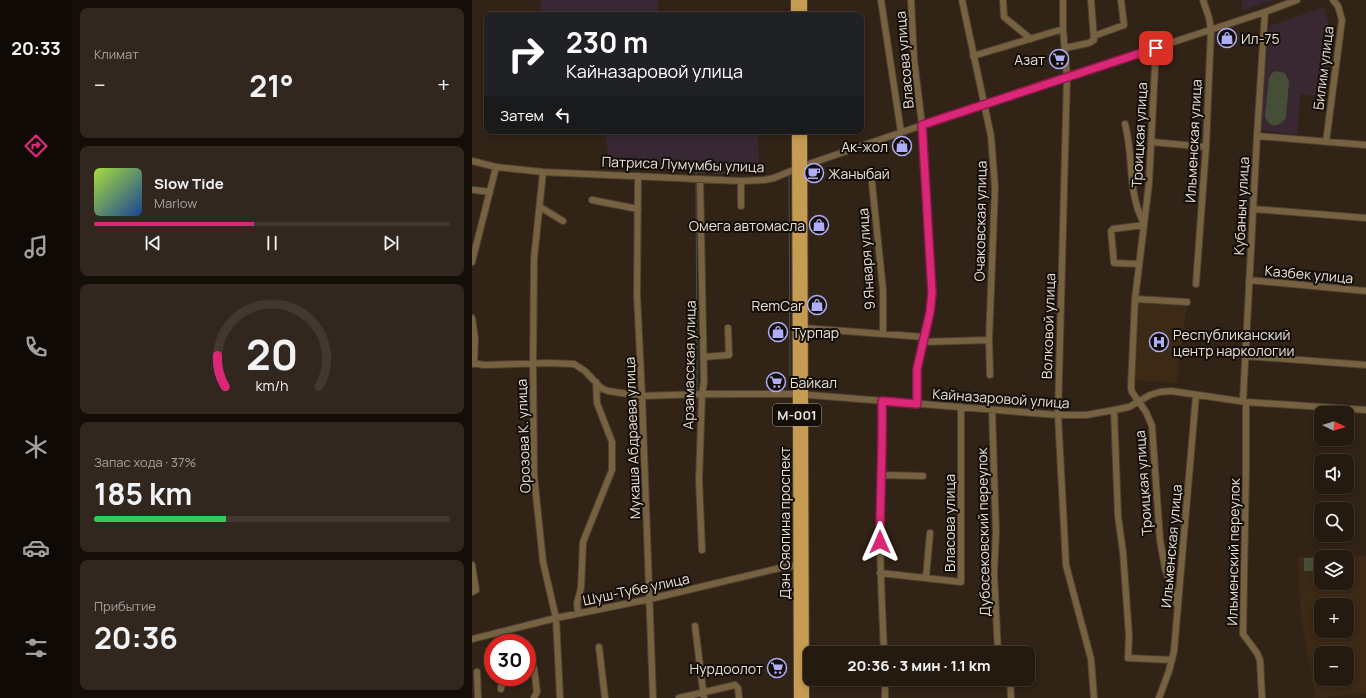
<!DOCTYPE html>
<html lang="ru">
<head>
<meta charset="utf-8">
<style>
  :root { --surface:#251a10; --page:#31271e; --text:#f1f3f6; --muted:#a3a19f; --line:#423830; --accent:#db2777 }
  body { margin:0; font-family:Manrope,sans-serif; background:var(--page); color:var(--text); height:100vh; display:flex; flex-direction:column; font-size:15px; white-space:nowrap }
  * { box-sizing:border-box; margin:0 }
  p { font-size:13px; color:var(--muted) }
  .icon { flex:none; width:22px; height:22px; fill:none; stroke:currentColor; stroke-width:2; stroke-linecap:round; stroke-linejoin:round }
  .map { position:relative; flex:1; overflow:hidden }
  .side { display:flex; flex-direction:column; gap:8px; padding:8px; background:#140e09; width:400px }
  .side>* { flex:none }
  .banner { position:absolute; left:12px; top:12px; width:380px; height:122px; border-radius:8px; box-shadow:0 2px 6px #0003,0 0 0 1px var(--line); background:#202124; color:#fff; overflow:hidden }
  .needle { width:26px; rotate:95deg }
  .buttons { position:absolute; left:842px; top:406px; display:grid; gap:8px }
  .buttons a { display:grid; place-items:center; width:40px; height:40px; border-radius:8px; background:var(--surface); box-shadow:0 2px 6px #0003,0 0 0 1px var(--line); font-size:20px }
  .speed { position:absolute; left:12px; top:634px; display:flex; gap:8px; font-size:20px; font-weight:700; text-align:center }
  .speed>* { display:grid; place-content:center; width:52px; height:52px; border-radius:50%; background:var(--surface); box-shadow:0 2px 6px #0003,0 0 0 1px var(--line); line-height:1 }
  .speed .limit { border:6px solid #d22; background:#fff; color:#111 }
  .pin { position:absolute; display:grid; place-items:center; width:34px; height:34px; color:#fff; margin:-17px; border-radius:8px; box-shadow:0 2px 6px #0006 }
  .me { position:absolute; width:44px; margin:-22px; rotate:0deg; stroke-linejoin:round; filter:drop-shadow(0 0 3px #0008) }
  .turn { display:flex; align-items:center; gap:14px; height:84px; padding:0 16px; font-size:18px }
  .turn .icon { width:52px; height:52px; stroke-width:2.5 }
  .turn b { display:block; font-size:28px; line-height:34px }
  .then { display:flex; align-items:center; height:38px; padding:0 16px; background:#0003; gap:8px; font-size:15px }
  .big { font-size:30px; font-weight:700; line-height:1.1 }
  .side .widget { flex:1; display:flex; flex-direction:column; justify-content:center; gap:6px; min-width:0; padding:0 14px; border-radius:8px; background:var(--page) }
  .side .dial { align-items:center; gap:0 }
  .dial svg { height:104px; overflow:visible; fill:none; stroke:var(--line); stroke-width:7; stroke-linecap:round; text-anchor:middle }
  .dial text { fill:var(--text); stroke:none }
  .song { display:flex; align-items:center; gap:12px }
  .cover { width:48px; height:48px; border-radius:6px; background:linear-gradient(135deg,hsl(80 70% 55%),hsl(220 70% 35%)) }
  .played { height:4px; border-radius:2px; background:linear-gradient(90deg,var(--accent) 45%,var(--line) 45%) }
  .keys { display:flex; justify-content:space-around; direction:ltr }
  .heat { display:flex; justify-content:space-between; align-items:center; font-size:22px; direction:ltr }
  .charge { height:6px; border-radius:3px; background:linear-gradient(90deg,#34c759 37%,var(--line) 0) }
  .trip { position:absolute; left:331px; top:646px; width:232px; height:40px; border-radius:8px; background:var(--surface); box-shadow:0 2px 6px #0003,0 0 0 1px var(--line); font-weight:700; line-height:40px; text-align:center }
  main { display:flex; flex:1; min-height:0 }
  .tab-bar { display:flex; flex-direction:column; width:72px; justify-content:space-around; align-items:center; background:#0f0a06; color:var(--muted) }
  .tab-bar .icon { width:28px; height:28px }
  .tab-bar .selected { color:var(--accent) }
  .tab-bar b { font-size:18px; color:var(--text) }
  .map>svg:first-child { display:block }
  .commercial { fill:#372834 }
  .built { fill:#3c2916; fill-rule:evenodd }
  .education { fill:#392832 }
  .green { fill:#454f38 }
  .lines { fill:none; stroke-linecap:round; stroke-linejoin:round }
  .stream { stroke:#474f4e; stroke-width:1 }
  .minor-casing { stroke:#4e4134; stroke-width:8 }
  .major-casing { stroke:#4e4134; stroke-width:10 }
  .minor { stroke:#766240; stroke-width:6 }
  .major { stroke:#c69c52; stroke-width:8 }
  .route-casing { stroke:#8e194d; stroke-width:10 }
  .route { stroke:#db2777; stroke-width:7 }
  .labels { text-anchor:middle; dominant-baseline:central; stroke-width:4; stroke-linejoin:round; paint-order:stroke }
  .shield { fill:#140e08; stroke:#a9a199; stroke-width:1 }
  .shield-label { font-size:13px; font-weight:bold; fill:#e9e0d7 }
  .poi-label { font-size:14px; fill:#e9e0d7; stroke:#140e08; text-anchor:start }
  .street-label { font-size:14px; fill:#e9e0d7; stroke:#140e08 }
</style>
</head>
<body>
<main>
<nav class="tab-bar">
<b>20:33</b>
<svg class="icon selected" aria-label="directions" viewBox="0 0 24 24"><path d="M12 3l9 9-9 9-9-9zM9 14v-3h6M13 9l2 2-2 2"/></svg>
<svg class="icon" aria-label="music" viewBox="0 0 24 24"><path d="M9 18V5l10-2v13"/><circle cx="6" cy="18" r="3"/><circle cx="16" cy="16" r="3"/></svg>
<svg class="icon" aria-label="phone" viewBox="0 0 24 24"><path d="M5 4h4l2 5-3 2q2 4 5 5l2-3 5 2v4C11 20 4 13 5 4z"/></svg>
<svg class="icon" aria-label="climate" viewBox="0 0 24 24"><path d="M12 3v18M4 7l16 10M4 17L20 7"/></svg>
<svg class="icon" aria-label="car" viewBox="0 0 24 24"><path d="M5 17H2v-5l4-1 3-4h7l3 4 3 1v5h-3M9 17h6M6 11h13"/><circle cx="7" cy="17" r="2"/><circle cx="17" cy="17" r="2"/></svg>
<svg class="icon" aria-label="filters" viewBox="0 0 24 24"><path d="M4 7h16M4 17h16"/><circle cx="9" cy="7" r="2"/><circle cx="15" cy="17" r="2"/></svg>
</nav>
<section class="side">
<div class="widget"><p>Климат</p>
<div class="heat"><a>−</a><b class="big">21°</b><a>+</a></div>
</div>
<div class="widget">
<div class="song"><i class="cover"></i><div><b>Slow Tide</b><p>Marlow</p></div></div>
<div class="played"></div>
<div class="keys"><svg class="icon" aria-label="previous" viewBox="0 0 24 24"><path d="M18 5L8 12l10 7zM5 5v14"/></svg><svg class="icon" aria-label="pause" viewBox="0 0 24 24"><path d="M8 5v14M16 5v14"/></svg><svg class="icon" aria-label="next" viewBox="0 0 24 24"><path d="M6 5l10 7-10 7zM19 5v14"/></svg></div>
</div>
<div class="widget dial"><svg viewBox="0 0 100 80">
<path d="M14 69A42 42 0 1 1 86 69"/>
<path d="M14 69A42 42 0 0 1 8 45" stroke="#db2777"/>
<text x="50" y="56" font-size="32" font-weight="700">20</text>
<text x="50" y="72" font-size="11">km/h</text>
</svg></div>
<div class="widget"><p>Запас хода · 37%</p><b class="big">185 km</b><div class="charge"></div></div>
<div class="widget"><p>Прибытие</p><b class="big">20:36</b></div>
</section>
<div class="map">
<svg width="894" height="698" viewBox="0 0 894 698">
  <rect width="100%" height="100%" fill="#312315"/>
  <path class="commercial" d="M69,0H186V15H69Z
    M770,0H802L769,11Z
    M133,131H286L287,166L137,161Z"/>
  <path class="built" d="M667,301L715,303L705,383L663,380Z
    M894,556V693L843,698L828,610L826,557ZM849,557H875V583H849ZM849,605H875V631H849ZM849,653H875V679H849Z"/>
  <path class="education" d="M852,7L860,38L854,97L829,94L825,135L788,130L797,26Z"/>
  <path class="green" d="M804,71L813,73L817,81L814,117L811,122L803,126C797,124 795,122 793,116L797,78L800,73Z
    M832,558H849V571H832Z"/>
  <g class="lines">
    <path class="stream" d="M242,173L287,172
      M317,175L318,392
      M224,176V172L233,173
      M224,182L225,392
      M233,398L314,397"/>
    <g class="minor-casing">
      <path id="minor" d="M409,0L429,132
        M439,0L442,59L450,125L460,293L458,312L445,369V404
        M490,0L519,136L523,188L517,340L518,375
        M531,0L532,17L559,39
        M591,0V29L595,77L586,415L594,565L619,659L622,698
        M622,36L652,25L649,0
        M593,48L617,43L622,40L619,0
        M684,48L677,183L663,299L659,388L660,392L674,412L680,426L688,540L693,568L706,608
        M501,56L591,29
        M653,124C662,156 655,193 672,223
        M785,136L894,145
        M680,142L734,147
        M854,142L870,20L866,6L861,0
        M0,161L24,167L71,172L269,181L292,180L302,178L331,166L512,104L793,12L825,0
        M71,172L62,259L61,364L62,475L71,562L84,618L88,698
        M166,176L165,295L170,396L181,698
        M228,179L232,382L230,394L227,480L230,550
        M269,181V206
        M400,183L411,290V334
        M2,190L18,192
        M120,200L166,209
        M68,207L91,221
        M781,209L894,218
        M0,262L24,167
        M667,264L642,263L639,231L641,229L672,225
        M777,280L894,291
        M724,284L734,147L739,30L737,18L731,0
        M663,299L715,302
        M0,318L3,339L2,364
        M332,328L452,337
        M451,342L517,340
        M773,356L894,365
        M232,357L257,355L256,328
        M0,363L12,365L76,363L102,364L113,371L129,388L136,391L170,396L230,394H325L586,415H614L642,410L657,407L678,395L688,392L699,391L774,402L894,410
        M410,401C411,434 408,468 408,501C407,552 410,602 412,653
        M771,401L785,136L793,12
        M774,402V469L771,634L785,653L788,660L790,698
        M520,410L524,532L522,573L526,652L528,653
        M642,410L646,516L651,552L657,636L656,658L700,660
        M409,475L451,476
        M0,565L4,590L0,592
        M408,573L489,582V407
        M454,577L458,533
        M106,613L105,603L109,588L111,542L140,470V442L125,403L124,382
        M223,626L232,698
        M27,632L30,643
        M0,639L84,618L178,599L312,567L329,565
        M127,647L133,698
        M401,653L412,651
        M5,672L6,698
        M413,679V698
        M538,679L539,698
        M29,689L30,677
        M62,698L65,692L62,668
        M207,698L263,685L266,688L267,698
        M687,698L697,671L702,651L724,395"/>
    </g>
    <g class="major-casing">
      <path id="major" d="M323,0V15
        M331,15V0
        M324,131L326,698
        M331,131L333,698"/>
    </g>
    <use href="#minor" class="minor"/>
    <use href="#major" class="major"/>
  </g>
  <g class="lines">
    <g class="route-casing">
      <path id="route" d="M408,542C408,495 411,448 410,401L445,404V369L458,312L460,293L450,125L684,48"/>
    </g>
    <use href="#route" class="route"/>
  </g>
  <defs>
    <g id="shop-ring" transform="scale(1)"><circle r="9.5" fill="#140e08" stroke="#afaefa" stroke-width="1.5"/><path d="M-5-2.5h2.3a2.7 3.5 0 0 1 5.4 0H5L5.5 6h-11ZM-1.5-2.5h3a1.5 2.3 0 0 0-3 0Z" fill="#afaefa"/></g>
    <g id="supermarket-ring" transform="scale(1)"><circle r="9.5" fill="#140e08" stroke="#afaefa" stroke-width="1.5"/><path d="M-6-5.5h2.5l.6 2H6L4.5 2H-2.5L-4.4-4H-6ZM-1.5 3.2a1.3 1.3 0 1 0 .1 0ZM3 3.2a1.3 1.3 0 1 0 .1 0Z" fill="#afaefa"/></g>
    <g id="cafe-ring" transform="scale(1)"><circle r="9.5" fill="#140e08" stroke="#afaefa" stroke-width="1.5"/><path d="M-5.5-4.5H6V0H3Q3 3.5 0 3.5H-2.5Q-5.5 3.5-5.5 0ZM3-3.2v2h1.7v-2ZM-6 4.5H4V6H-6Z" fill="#afaefa"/></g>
    <g id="hospital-ring" transform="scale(1)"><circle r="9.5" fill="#140e08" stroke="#afaefa" stroke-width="1.5"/><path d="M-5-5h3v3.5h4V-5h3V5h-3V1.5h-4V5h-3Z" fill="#afaefa"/></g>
  </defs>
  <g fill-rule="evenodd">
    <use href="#shop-ring" x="755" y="38"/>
    <use href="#supermarket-ring" x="587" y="59"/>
    <use href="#shop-ring" x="430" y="146"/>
    <use href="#cafe-ring" x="342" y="173"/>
    <use href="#shop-ring" x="347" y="225"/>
    <use href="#shop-ring" x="345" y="305"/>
    <use href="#shop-ring" x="306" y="332"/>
    <use href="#hospital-ring" x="687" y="342"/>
    <use href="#supermarket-ring" x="304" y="382"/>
    <use href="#supermarket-ring" x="305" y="668"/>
  </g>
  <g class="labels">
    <rect class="shield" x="301" y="404" width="48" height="22" rx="3"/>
    <g class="shield-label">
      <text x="325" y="415">M-001</text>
    </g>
    <g class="poi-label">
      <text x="769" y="38">Ил-75</text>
      <text x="573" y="59" text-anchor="end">Азат</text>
      <text x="416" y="146" text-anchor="end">Ак-жол</text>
      <text x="356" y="173">Жаныбай</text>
      <text x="333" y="225" text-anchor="end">Омега автомасла</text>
      <text x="331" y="305" text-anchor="end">RemCar</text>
      <text x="320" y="332">Турпар</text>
      <text x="701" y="334">Республиканский<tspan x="701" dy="16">центр наркологии</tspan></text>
      <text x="318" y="382">Байкал</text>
      <text x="291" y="668" text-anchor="end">Нурдоолот</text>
    </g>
    <g class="street-label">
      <text transform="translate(432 60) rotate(-95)">Власова улица</text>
      <text transform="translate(851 68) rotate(-83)">Билим улица</text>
      <text transform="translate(667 135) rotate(-87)">Троицкая улица</text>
      <text transform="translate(721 141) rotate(-87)">Ильменская улица</text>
      <text transform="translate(211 164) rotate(2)">Патриса Лумумбы улица</text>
      <text transform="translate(769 206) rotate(-87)">Кубаныч улица</text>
      <text transform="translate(508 221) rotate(-89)">Очаковская улица</text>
      <text transform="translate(394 259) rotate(-94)">9 Января улица</text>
      <text transform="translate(837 274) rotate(5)">Казбек улица</text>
      <text transform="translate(576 326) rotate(-88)">Волковой улица</text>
      <text transform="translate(217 365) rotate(-89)">Арзамасская улица</text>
      <text transform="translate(529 398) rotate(4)">Кайназаровой улица</text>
      <text transform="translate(51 436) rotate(-92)">Орозова К. улица</text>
      <text transform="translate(160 438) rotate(-92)">Мукаша Абдраева улица</text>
      <text transform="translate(671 483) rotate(-94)">Троицкая улица</text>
      <text transform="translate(312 523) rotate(-90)">Дэн Сяопина проспект</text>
      <text transform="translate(477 523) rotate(-90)">Власова улица</text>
      <text transform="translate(511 532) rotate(-91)">Дубосековский переулок</text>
      <text transform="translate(699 546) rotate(-85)">Ильменская улица</text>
      <text transform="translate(761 552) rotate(-89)">Ильменский переулок</text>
      <text transform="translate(164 589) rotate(-12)">Шуш-Тубе улица</text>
    </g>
  </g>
</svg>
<div class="buttons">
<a><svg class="needle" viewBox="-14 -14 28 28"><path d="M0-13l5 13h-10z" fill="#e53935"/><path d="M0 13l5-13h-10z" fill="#a3a19f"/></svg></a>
<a><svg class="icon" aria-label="sound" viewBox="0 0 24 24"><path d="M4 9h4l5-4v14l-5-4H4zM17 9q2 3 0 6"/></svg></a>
<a><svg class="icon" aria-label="search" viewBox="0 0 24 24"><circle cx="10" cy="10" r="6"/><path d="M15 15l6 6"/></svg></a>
<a><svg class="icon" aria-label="layers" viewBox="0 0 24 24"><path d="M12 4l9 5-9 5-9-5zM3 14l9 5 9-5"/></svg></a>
<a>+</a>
<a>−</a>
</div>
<div class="speed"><div class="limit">30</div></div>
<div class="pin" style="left:684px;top:48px;background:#d93025"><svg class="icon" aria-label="arrive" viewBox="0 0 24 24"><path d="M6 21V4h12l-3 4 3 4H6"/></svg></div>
<svg class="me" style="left:408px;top:542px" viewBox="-20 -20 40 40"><path d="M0-17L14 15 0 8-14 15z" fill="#db2777" stroke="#fff" stroke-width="4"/></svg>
<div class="trip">20:36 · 3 мин · 1.1 km</div>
<div class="banner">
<div class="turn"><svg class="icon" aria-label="right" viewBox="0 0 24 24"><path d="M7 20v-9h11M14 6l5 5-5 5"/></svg><div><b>230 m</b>Кайназаровой улица</div></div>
<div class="then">Затем<svg class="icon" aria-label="left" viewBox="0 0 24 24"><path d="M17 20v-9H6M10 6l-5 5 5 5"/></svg></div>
</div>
</div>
</main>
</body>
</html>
